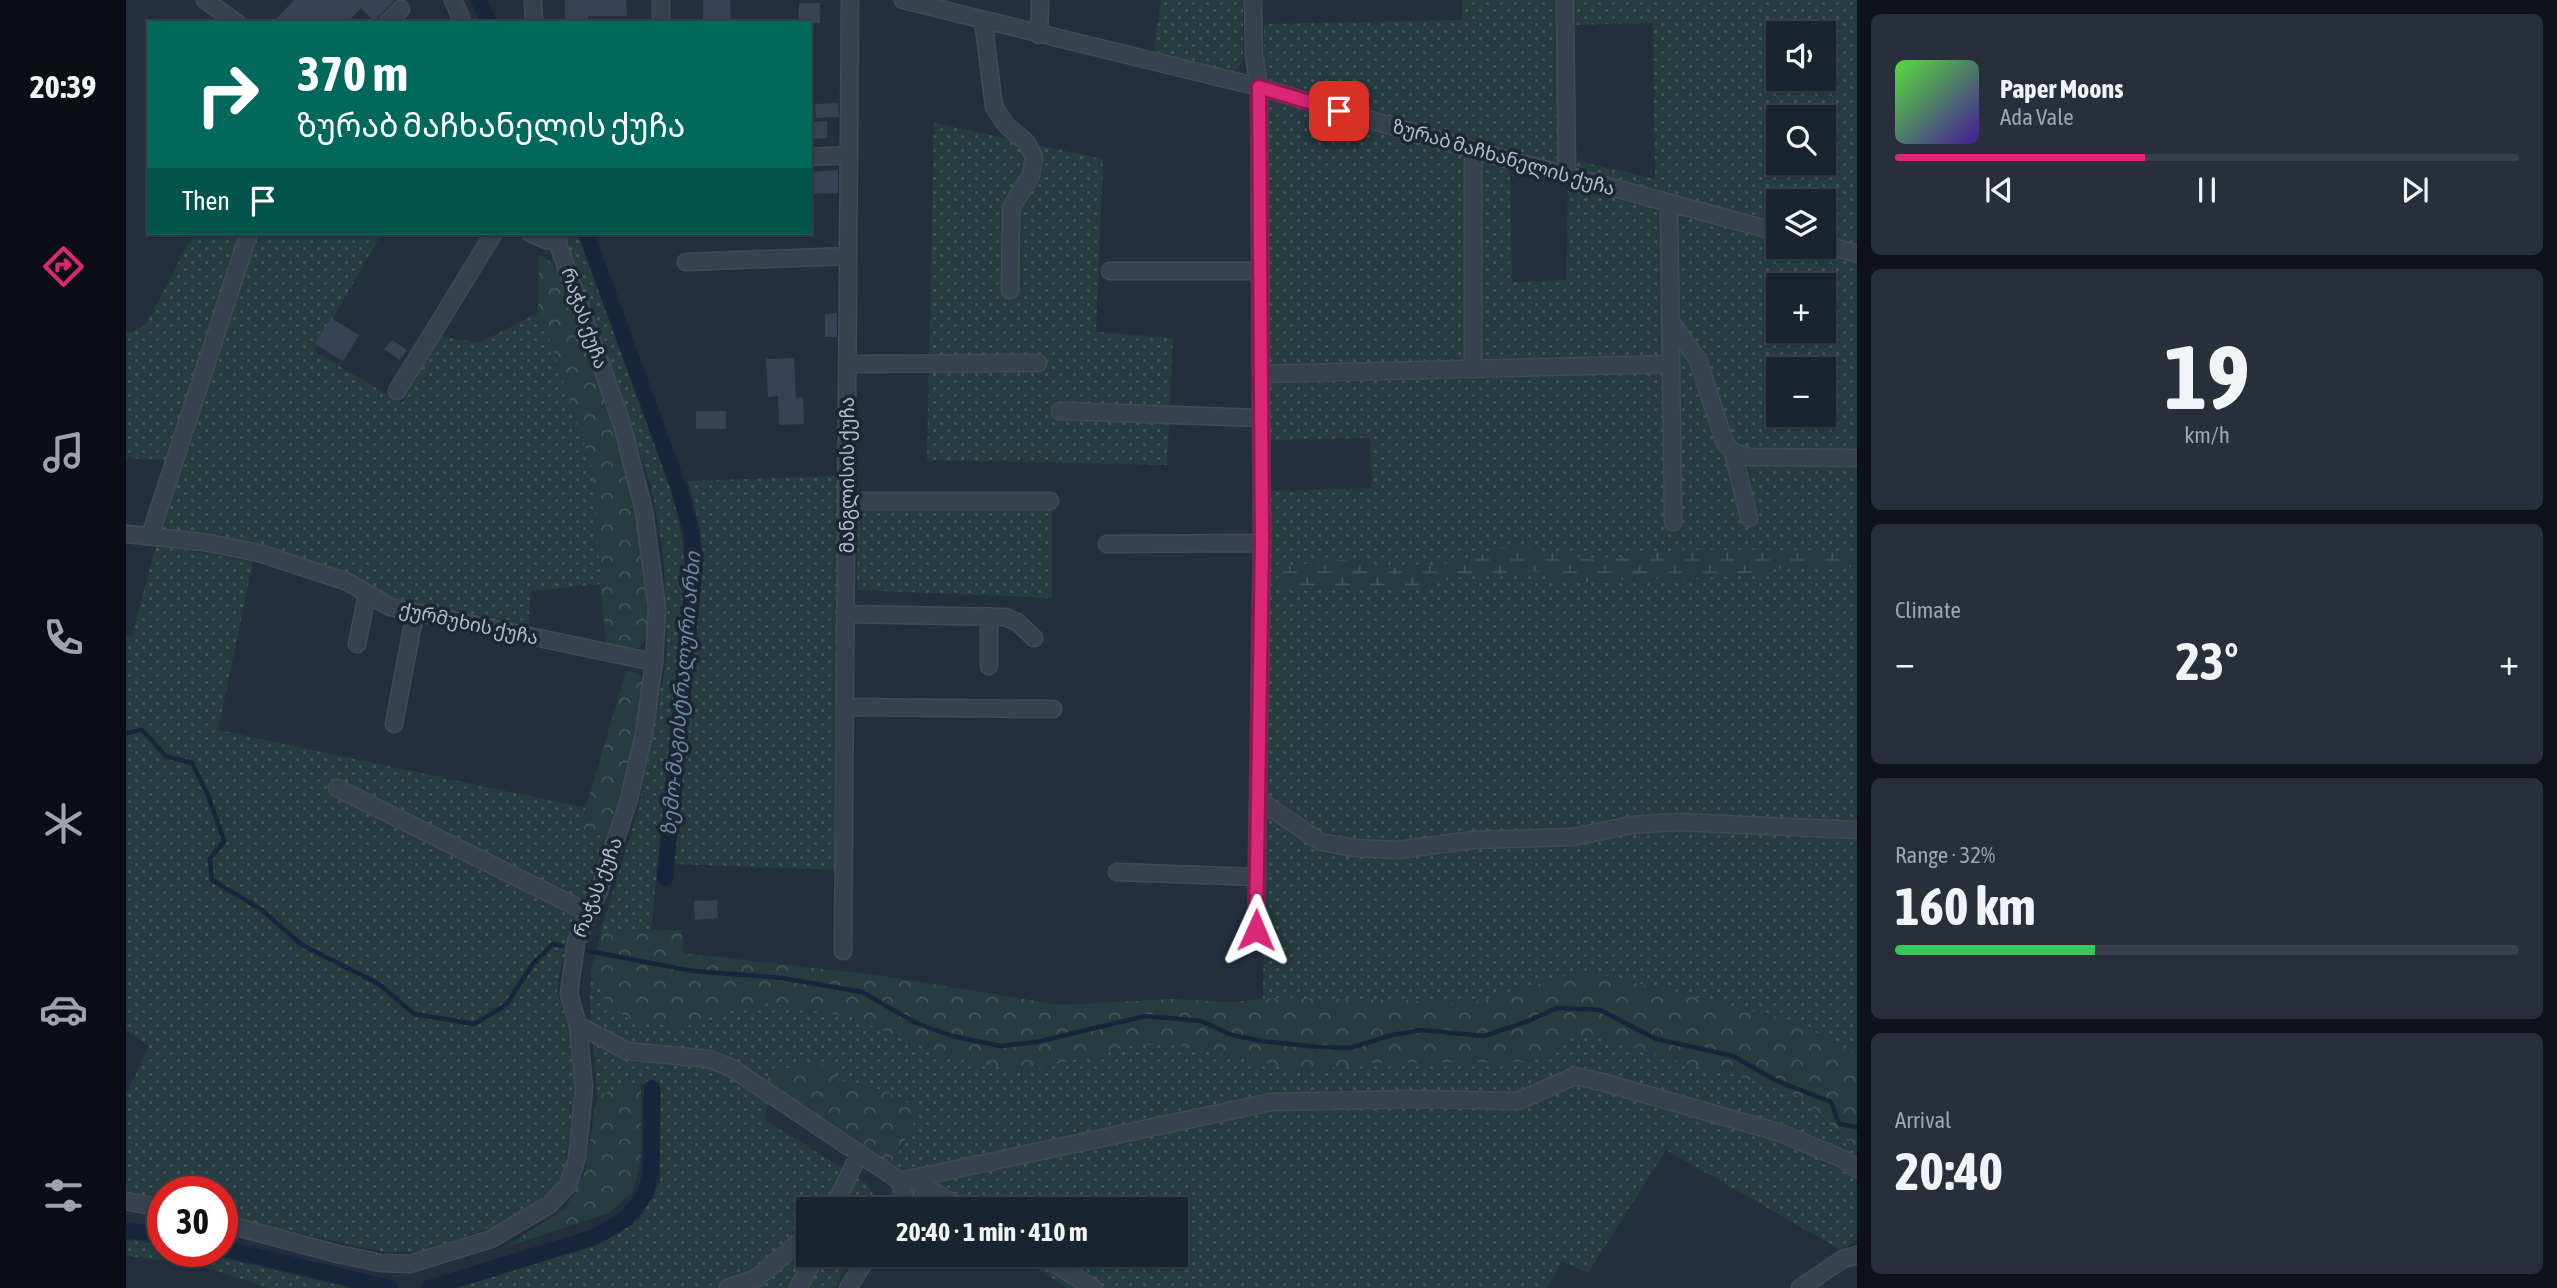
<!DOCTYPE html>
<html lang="en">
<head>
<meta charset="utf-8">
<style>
  :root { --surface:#1b232e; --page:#282f3a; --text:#f1f3f6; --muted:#a0a4aa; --line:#39404a; --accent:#db2777 }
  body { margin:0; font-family:"Asap Condensed","Noto Sans Georgian",sans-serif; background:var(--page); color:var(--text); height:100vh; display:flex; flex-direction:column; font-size:26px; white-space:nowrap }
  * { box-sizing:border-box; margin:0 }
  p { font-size:23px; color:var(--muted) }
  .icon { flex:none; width:38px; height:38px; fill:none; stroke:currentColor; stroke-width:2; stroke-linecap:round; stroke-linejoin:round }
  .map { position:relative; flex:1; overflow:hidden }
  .side { display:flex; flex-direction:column; gap:14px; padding:14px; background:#0f1319; width:700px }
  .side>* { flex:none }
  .top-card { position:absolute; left:21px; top:21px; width:665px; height:214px; border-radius:0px; box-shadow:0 2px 5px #0004,0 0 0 2px var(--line); background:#00695c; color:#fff; overflow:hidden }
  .controls { position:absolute; left:1640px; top:21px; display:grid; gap:14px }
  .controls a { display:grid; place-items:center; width:70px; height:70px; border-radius:0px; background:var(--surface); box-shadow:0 2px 5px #0004,0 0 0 2px var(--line); font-size:35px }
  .speed { position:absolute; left:21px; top:1176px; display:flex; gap:14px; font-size:35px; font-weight:700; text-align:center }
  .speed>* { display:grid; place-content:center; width:91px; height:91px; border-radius:50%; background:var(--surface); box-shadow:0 2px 5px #0004,0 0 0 2px var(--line); line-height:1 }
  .speed .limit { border:10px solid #d22; background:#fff; color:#111 }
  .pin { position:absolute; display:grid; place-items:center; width:60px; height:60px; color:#fff; margin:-30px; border-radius:14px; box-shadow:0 4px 10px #0006 }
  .me { position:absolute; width:77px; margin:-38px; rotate:1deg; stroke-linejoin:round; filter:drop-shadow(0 0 5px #0008) }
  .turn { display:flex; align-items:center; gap:24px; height:147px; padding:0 35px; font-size:32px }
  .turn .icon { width:91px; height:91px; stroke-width:2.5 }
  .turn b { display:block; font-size:49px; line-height:60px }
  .then { display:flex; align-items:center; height:66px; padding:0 35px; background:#0003; gap:14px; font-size:26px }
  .big { font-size:52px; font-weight:700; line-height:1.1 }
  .side .card { flex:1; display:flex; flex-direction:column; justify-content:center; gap:10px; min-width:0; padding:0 24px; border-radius:10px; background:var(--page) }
  .side .dial { align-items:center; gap:0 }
  .dial b { font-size:91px; line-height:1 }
  .song { display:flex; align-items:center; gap:21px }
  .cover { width:84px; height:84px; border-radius:10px; background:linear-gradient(135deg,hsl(110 70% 55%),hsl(260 70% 35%)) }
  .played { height:7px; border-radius:4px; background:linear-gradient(90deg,var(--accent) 40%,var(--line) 40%) }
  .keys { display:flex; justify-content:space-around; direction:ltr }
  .heat { display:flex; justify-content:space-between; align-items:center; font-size:38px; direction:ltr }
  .charge { height:10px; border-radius:5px; background:linear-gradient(90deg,#34c759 32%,var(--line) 0) }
  .trip { position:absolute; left:670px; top:1197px; width:392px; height:70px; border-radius:0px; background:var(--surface); box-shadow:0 2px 5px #0004,0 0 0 2px var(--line); font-weight:700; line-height:70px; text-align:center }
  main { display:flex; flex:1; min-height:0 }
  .tab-bar { display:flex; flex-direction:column; width:126px; justify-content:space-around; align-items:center; background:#0b0e12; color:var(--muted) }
  .tab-bar .icon { width:49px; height:49px }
  .tab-bar .current { color:var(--accent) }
  .tab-bar b { font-size:32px; color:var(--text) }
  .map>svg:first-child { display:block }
  .grass { fill:url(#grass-dots); fill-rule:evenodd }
  .forest { fill:url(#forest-crowns) }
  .wetland { fill:url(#wetland-marsh) }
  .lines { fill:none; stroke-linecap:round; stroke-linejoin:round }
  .stream { stroke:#17263c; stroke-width:4.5 }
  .canal { stroke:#17263c; stroke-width:16 }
  .building { fill:#364354 }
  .minor-casing { stroke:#414a57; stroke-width:19 }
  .minor { stroke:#38414e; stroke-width:16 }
  .route-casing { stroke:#8e194d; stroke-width:18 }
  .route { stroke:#db2777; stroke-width:12 }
  .labels { text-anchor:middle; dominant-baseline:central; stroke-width:7; stroke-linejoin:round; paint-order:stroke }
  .street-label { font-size:19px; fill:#b4bcc9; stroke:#1d2633 }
  .water-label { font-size:21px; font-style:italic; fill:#6d86a8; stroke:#1d2633 }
</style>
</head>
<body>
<main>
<nav class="tab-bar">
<b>20:39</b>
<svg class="icon current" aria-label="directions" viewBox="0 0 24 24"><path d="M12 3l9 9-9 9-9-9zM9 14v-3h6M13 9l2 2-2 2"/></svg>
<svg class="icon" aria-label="music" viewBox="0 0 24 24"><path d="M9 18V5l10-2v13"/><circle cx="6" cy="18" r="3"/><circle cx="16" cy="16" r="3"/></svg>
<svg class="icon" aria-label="phone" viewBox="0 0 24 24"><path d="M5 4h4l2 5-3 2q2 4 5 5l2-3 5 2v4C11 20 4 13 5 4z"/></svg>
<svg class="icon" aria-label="climate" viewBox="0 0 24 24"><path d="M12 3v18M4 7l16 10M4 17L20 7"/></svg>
<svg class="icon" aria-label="car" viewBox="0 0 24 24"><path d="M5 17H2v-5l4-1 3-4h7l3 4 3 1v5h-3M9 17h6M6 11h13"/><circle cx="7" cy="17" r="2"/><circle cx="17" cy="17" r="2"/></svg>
<svg class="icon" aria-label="filters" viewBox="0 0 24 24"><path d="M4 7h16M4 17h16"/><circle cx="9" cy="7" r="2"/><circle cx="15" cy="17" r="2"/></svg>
</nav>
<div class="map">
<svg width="1731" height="1288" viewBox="0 0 1731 1288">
  <defs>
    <pattern id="grass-dots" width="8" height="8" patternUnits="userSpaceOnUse" patternTransform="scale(1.75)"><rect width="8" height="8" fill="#263c3f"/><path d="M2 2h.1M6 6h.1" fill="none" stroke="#435659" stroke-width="1.8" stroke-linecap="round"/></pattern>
    <pattern id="forest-crowns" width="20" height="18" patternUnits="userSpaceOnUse" patternTransform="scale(1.75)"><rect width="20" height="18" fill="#263c3f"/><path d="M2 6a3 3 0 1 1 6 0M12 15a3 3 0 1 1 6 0" fill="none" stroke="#435659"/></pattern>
    <pattern id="wetland-marsh" width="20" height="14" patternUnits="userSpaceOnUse" patternTransform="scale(1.75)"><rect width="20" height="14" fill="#263c3f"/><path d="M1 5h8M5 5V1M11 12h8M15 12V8" fill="none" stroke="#435659"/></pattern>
  </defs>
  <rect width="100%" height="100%" fill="#242f3e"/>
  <path class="grass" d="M1035,0H1117V61L1108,72L1085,73L1027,56Z
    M1336,0H1731V245L1698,236V201H1652V224L1341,143L1138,85V24L1336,20ZM1527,23L1529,179L1447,160L1443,25ZM1652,33H1698V79H1652ZM1652,117H1698V163H1652Z
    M1142,100L1384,166L1386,282L1440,280L1442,185L1652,240V247H1678L1731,261V551L1573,550L1514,553L1476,561L1387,546L1325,563L1278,569L1217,560L1154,591L1299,587L1334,577L1413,571L1440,583L1613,576L1642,570L1690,565L1731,568V1056L1672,1022L1460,971L1423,980L1381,995L1334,1005L1281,1000L1137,999L1144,491L1246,488L1244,438L1143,440ZM1652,285H1698V331H1652ZM1652,369H1698V415H1652Z
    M808,123L977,159L970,332L1047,338L1041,465L801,460Z
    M68,233H256L188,351L276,403L315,336L353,343L412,313L420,329L465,465L477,584L405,591L402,628L258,598L222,575L146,548L34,530L42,460L0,458V334L20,325Z
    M436,233H451L460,255L543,481C553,515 558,549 560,585L525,930L475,931L512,810L541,658L538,559L525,485Z
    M716,476L712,870L547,864L578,557L572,520L562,481Z
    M732,499L926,505V598L731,590Z
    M30,545L127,562L92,730L460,808L455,828L480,837L434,970L431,994L445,1027L449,1084L440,1159L432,1185L389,1219L294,1252H258L96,1216V1192H37V1201L0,1192V1095L23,1046L0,1030V635L6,636Z
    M465,971L481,1003L556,1028L592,1014L642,1003L726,1017L769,1036L896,1072L1009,1045H1052L1177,1071L1247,1063L1386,1062L1423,1058L1450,1034L1482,1039L1568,1066L1603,1073L1671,1096L1731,1149V1239L1717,1251L1540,1150L1462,1273L1436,1261L1421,1288H942L888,1255H1050V1209H815L795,1197L787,1209H765L764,1166L779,1142L760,1091L711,1080L644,1096L638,1119L743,1185L747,1195L745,1209H682V1255H727L708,1288H331L470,1245L514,1218L534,1182L535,1088L504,1083L471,1096L464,1004Z
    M9,1240L37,1246V1251H65L225,1288H143L69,1264L0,1256V1241Z"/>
  <path class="forest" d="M413,255L424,261L433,270L489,419L513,520L522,614L520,640L513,648H498L480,644L465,465L420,329L412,313Z
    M500,671L512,673L517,680C511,737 498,783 480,837L454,828Z
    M555,930L558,953L758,976L934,1005L1047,999L1106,1002L1146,998L1281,1000L1334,1005L1381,995L1423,980L1460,971L1672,1022L1731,1056V1149L1671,1096L1603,1073L1568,1066L1482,1039L1450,1034L1423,1058L1386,1062L1247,1063L1177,1071L1052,1045H1009L896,1072L816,1055L725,1017L642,1003L592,1014L556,1028L504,1020L481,1003L465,971L475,931Z
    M704,1064L711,1080L760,1091L795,1110L764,1166L644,1096L642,1075L660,1068Z
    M504,1083L515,1084V1160L507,1191L483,1213L377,1248L439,1209L459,1172L471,1096Z"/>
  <path class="wetland" d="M1387,546L1476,561L1514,553L1573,550L1731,551V568L1690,565L1642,570L1613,576L1440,583L1413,571L1334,577L1299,587L1154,591L1152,578L1156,567L1217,560L1278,569L1325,563Z"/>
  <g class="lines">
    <path class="stream" d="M0,733L16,730L40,756L66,763L82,795L98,841L84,859L86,880L136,910L176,945L253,984L288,1014L348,1024L380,1005L406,965L427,944L436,946
      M462,951L567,971L656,978L736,992L790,1023L826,1036L875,1046L911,1042L1019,1016L1075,1021L1106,1035L1135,1041L1192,1047L1224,1048L1266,1035L1295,1030L1358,1036L1400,1022L1431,1008L1474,1010L1530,1039L1607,1056L1651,1081L1705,1102L1713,1124L1731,1127"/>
    <path class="canal" d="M353,0L363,23
      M460,233L552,486L566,534L567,582L539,878
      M0,1231L37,1233
      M96,1248L264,1288
      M303,1288L469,1237L500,1219L520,1193L525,1170L526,1088"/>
  </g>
  <path class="building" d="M168,0H269L248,21L235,8L221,23H146Z
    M439,0H500L501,16H462V23H439Z
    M577,0H604L605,23H577Z
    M673,3H694V23H672Z
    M712,103L713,117L690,118L689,104Z
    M701,121V138L685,139V122Z
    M712,170V193L684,194V172Z
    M711,313V337H699V314Z
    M205,318L233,335L217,361L189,344Z
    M266,340L281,350L274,360L258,349Z
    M668,358L670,398L677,397L678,424L653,425L652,396L642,397L640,359Z
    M570,411H600V429H570Z
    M591,900L592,918L569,920L568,901Z"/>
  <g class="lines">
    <g class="minor-casing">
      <path id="minor" d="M79,0L111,23
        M327,0L337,23
        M407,0L408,23
        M535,0V23
        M777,0L1133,87L1347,150L1652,232
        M1127,0L1128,55L1133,87L1136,543L1130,930L1145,941
        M1439,0L1441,175
        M857,20L868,107L880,125L901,143L908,157L905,175L885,208L884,290
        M261,23L275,9
        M913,35L914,0
        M1347,150V369
        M684,157L723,155
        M1543,203L1547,522
        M404,233L420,240L432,241
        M1698,244L1731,254
        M560,262L722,256
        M984,271H1134
        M1545,322L1572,360L1599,443L1607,452L1624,457L1731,458
        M722,364L912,363
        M1135,374L1545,364
        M271,391L368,233
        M934,411L1135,418
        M1607,452L1623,518
        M721,501H924
        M0,534L77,542L133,553L222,582L264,607L528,662
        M24,536L123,233
        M981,544L1136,543
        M720,614L879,617L891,622L908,638
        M231,644L241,595
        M863,666V616
        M719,707L927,709
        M268,724L289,612
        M211,788L463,913
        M1133,800L1195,842L1228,848L1272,850L1347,840L1447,837L1505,825L1551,822L1731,830
        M991,872L1131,877
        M717,951L724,0
        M452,1025L501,1051L583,1059L604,1067L774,1181L778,1196L771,1209
        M785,1179L838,1209
        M774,1181L1145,1102L1291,1099L1392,1101L1449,1076L1476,1082L1652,1132L1717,1159L1731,1169
        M0,1201L37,1208
        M707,1209L733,1154
        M96,1223L212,1254L255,1263L284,1264L365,1239L423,1205L442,1185L451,1158L458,1087L452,1025L443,994L450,942L472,893L503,799L518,734L528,662L531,608L518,511L496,424L428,233
        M915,1255L967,1288
        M602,1288L631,1278L682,1234
        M672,1288L691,1255
        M722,1288L743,1255
        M1674,1288L1717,1259L1731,1255"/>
    </g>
    <use href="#minor" class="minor"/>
  </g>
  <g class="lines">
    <g class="route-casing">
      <path id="route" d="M1130,930L1136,543L1133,87L1213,111"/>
    </g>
    <use href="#route" class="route"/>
  </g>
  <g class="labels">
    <g class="street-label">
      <text transform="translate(1378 157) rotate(16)">ზურაბ მაჩხანელის ქუჩა</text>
      <text transform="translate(459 318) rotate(71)">რაჭას ქუჩა</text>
      <text transform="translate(721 475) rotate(-90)">მანგლისის ქუჩა</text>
      <text transform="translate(343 623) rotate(12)">ქურმუხის ქუჩა</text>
      <text transform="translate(471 887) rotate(-69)">რაჭას ქუჩა</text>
    </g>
    <g class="water-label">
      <text transform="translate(554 694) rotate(-85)">ზემო-მაგისტრალური არხი</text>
    </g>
  </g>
</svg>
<div class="controls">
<a><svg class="icon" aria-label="sound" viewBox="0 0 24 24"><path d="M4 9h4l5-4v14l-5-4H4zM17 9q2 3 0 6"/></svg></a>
<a><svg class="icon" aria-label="search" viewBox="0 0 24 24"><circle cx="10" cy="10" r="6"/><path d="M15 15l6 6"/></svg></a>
<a><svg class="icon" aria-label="layers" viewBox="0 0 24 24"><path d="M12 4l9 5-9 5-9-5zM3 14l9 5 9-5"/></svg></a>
<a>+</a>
<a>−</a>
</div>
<div class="speed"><div class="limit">30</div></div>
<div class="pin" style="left:1213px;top:111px;background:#d93025"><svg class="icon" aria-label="arrive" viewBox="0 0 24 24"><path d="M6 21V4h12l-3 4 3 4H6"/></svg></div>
<svg class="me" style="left:1130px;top:930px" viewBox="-20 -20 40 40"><path d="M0-17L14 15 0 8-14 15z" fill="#db2777" stroke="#fff" stroke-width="4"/></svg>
<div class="trip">20:40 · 1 min · 410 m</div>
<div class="top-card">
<div class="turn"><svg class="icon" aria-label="right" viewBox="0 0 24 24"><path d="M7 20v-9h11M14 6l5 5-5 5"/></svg><div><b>370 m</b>ზურაბ მაჩხანელის ქუჩა</div></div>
<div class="then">Then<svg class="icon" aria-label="arrive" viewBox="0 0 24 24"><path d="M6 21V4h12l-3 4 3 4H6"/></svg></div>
</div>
</div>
<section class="side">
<div class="card">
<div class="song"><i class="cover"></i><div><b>Paper Moons</b><p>Ada Vale</p></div></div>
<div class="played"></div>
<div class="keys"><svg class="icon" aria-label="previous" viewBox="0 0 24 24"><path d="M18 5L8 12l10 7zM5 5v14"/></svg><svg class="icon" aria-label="pause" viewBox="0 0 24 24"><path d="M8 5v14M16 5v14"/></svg><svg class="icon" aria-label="next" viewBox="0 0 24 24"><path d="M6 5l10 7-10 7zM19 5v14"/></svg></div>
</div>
<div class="card dial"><b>19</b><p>km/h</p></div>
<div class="card"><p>Climate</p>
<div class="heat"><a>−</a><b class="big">23°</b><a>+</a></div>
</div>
<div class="card"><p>Range · 32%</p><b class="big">160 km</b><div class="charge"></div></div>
<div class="card"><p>Arrival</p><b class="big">20:40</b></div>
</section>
</main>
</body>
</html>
